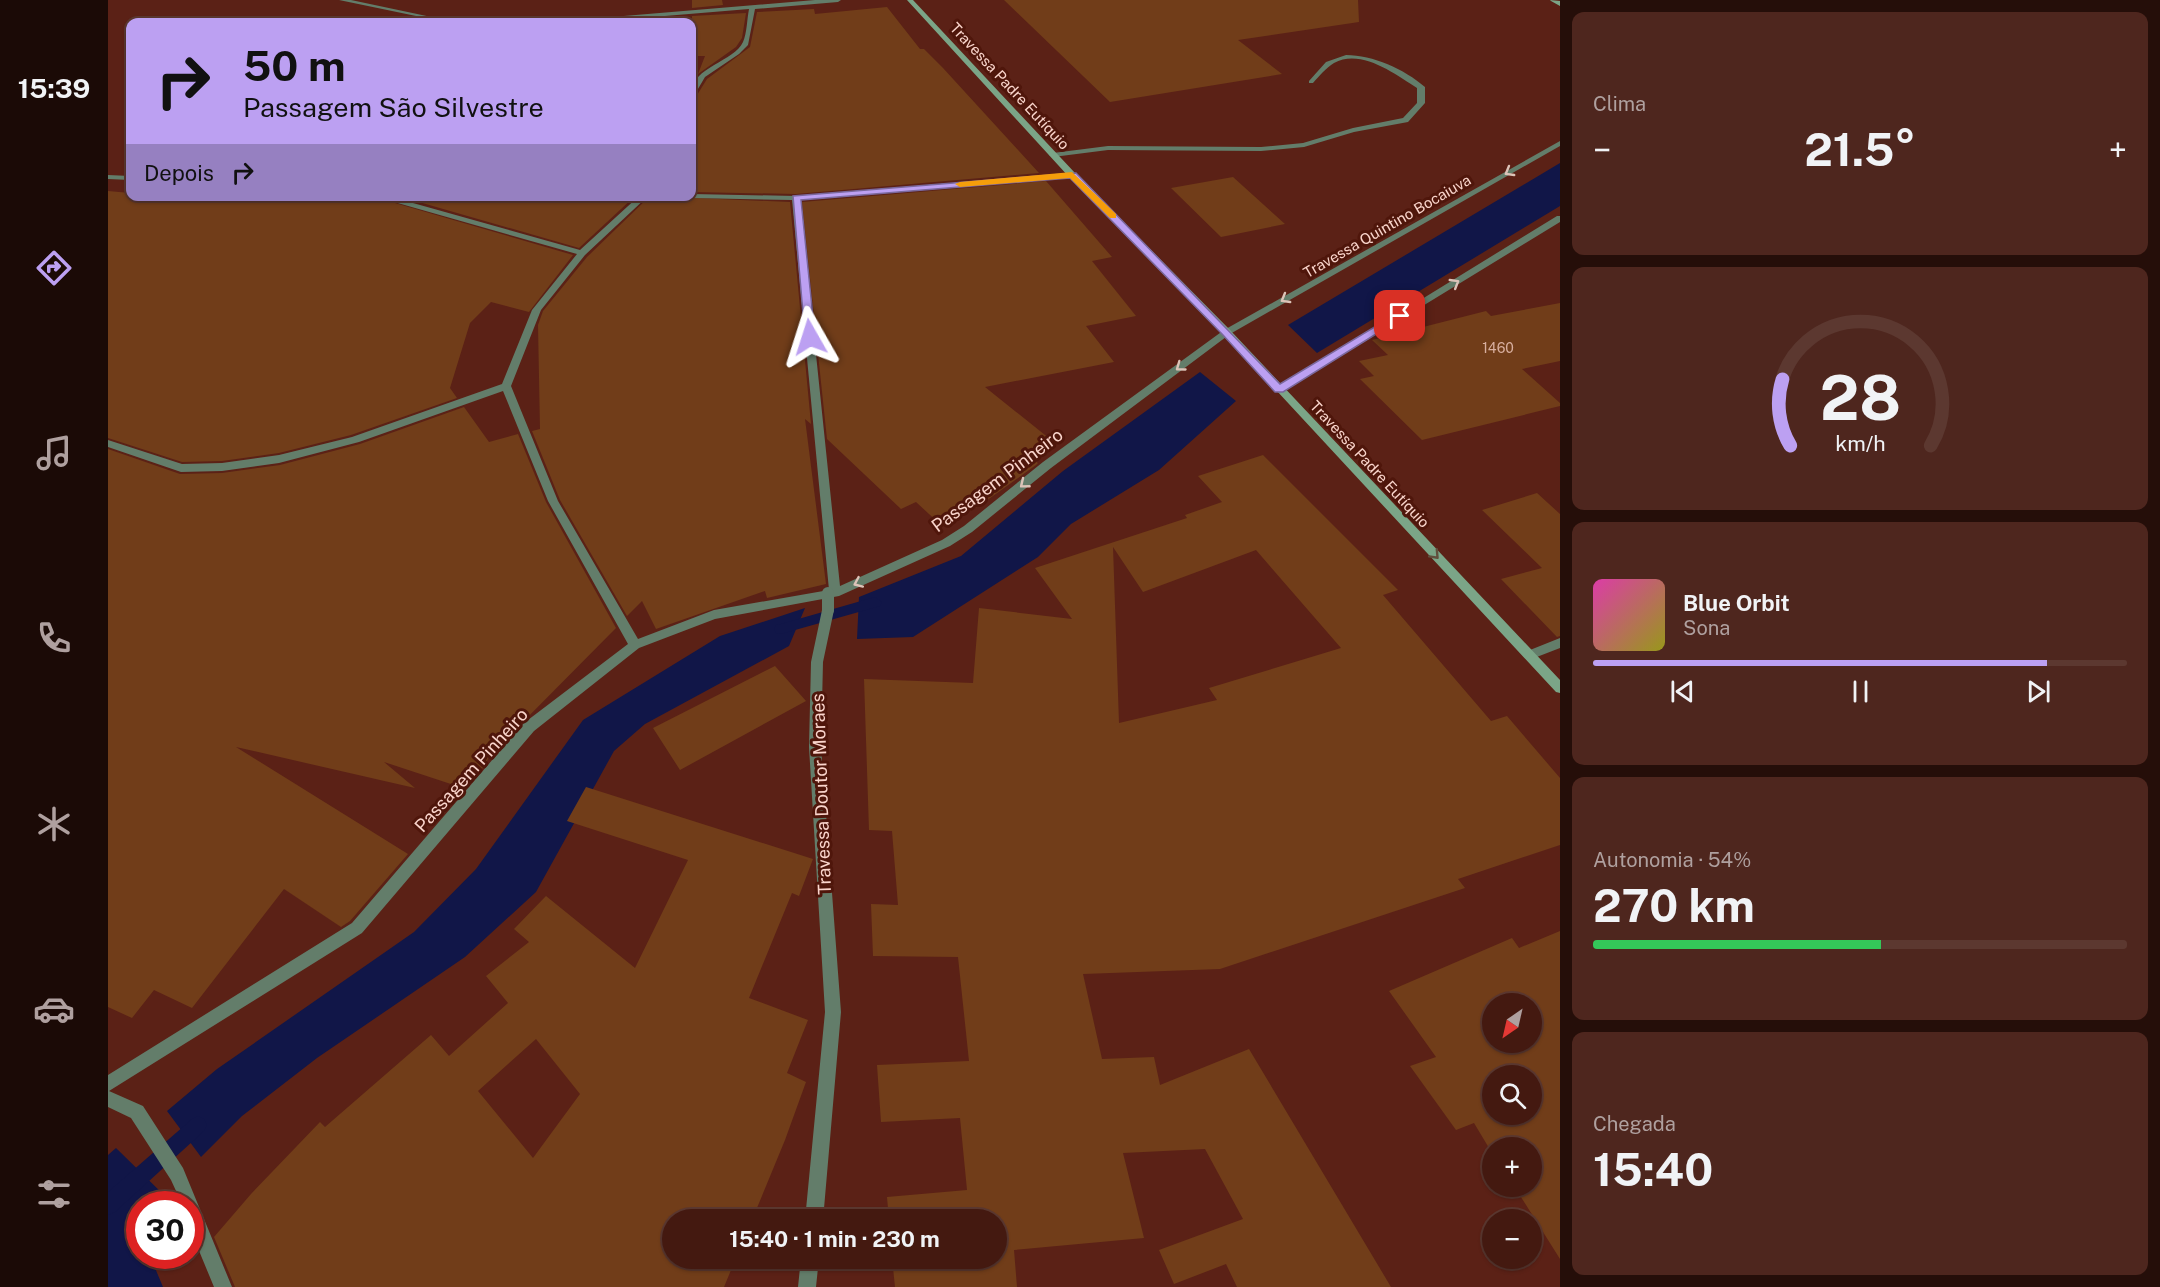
<!DOCTYPE html>
<html lang="pt">
<head>
<meta charset="utf-8">
<style>
  :root { --surface:#441910; --page:#4e261e; --text:#f1f3f6; --muted:#afa09f; --line:#5c3830; --accent:#bca0f2 }
  body { margin:0; font-family:"Public Sans",sans-serif; background:var(--page); color:var(--text); height:100vh; display:flex; flex-direction:column; font-size:22px; white-space:nowrap }
  * { box-sizing:border-box; margin:0 }
  p { font-size:20px; color:var(--muted) }
  .icon { flex:none; width:33px; height:33px; fill:none; stroke:currentColor; stroke-width:2; stroke-linecap:round; stroke-linejoin:round }
  .map { position:relative; flex:1; overflow:hidden }
  .side { display:flex; flex-direction:column; gap:12px; padding:12px; background:#250e09; width:600px }
  .side>* { flex:none }
  .top-card { position:absolute; left:18px; top:18px; width:570px; height:183px; border-radius:12px; box-shadow:0 2px 4px #0004,0 0 0 2px var(--line); background:#bca0f2; color:#111; overflow:hidden }
  .needle { width:39px; rotate:214deg }
  .controls { position:absolute; left:1374px; top:993px; display:grid; gap:12px }
  .controls a { display:grid; place-items:center; width:60px; height:60px; border-radius:50%; background:var(--surface); box-shadow:0 2px 4px #0004,0 0 0 2px var(--line); font-size:30px }
  .speed { position:absolute; left:18px; top:1191px; display:flex; gap:12px; font-size:30px; font-weight:700; text-align:center }
  .speed>* { display:grid; place-content:center; width:78px; height:78px; border-radius:50%; background:var(--surface); box-shadow:0 2px 4px #0004,0 0 0 2px var(--line); line-height:1 }
  .speed .limit { border:9px solid #d22; background:#fff; color:#111 }
  .pin { position:absolute; display:grid; place-items:center; width:51px; height:51px; color:#fff; margin:-26px; border-radius:12px; box-shadow:0 3px 9px #0006 }
  .me { position:absolute; width:66px; margin:-33px; rotate:354deg; stroke-linejoin:round; filter:drop-shadow(0 0 4px #0008) }
  .turn { display:flex; align-items:center; gap:21px; height:126px; padding:0 18px; font-size:27px }
  .turn .icon { width:78px; height:78px; stroke-width:2.5 }
  .turn b { display:block; font-size:42px; line-height:51px }
  .then { display:flex; align-items:center; height:57px; padding:0 18px; background:#0003; gap:12px; font-size:22px }
  .big { font-size:45px; font-weight:700; line-height:1.1 }
  .side .card { flex:1; display:flex; flex-direction:column; justify-content:center; gap:9px; min-width:0; padding:0 21px; border-radius:12px; background:var(--page) }
  .side .dial { align-items:center; gap:0 }
  .dial svg { height:156px; overflow:visible; fill:none; stroke:var(--line); stroke-width:7; stroke-linecap:round; text-anchor:middle }
  .dial text { fill:var(--text); stroke:none }
  .song { display:flex; align-items:center; gap:18px }
  .cover { width:72px; height:72px; border-radius:9px; background:linear-gradient(135deg,hsl(320 70% 55%),hsl(60 70% 35%)) }
  .played { height:6px; border-radius:3px; background:linear-gradient(90deg,var(--accent) 85%,var(--line) 85%) }
  .keys { display:flex; justify-content:space-around; direction:ltr }
  .heat { display:flex; justify-content:space-between; align-items:center; font-size:33px; direction:ltr }
  .charge { height:9px; border-radius:4px; background:linear-gradient(90deg,#34c759 54%,var(--line) 0) }
  .trip { position:absolute; left:554px; top:1209px; width:345px; height:60px; border-radius:30px; background:var(--surface); box-shadow:0 2px 4px #0004,0 0 0 2px var(--line); font-weight:700; line-height:60px; text-align:center }
  main { display:flex; flex:1; min-height:0 }
  .tab-bar { display:flex; flex-direction:column; width:108px; justify-content:space-around; align-items:center; background:#1b0a06; color:var(--muted) }
  .tab-bar .icon { width:42px; height:42px }
  .tab-bar .current { color:var(--accent) }
  .tab-bar b { font-size:27px; color:var(--text) }
  .map>svg:first-child { display:block }
  .water { fill:#111648 }
  .lines { fill:none; stroke-linecap:round; stroke-linejoin:round }
  .stream { fill:#111648; fill-rule:evenodd }
  .building { fill:#713d19; fill-rule:evenodd }
  .lane { fill:#637d6a; fill-rule:evenodd }
  .street { fill:#637d6a; fill-rule:evenodd }
  .secondary { fill:#7ba587; fill-rule:evenodd }
  .street-bridge { stroke:#637d6a; stroke-width:12 }
  .oneway { stroke:#dcc3b8 }
  .oneway2 { stroke:#614f3d }
  .route { fill:#bca0f2; stroke:#7a689d; stroke-width:1.5 }
  .slow { fill:#f59e0b }
  .labels { text-anchor:middle; dominant-baseline:central; stroke-width:6; stroke-linejoin:round; paint-order:stroke }
  .far-number-label { font-size:14px; fill:#d8af9f }
  .far-street-label { font-size:15px; fill:#fad5cc; stroke:#4f160b }
  .street-label { font-size:18px; fill:#fad5cc; stroke:#4f160b }
</style>
</head>
<body>
<main>
<nav class="tab-bar">
<b>15:39</b>
<svg class="icon current" aria-label="directions" viewBox="0 0 24 24"><path d="M12 3l9 9-9 9-9-9zM9 14v-3h6M13 9l2 2-2 2"/></svg>
<svg class="icon" aria-label="music" viewBox="0 0 24 24"><path d="M9 18V5l10-2v13"/><circle cx="6" cy="18" r="3"/><circle cx="16" cy="16" r="3"/></svg>
<svg class="icon" aria-label="phone" viewBox="0 0 24 24"><path d="M5 4h4l2 5-3 2q2 4 5 5l2-3 5 2v4C11 20 4 13 5 4z"/></svg>
<svg class="icon" aria-label="climate" viewBox="0 0 24 24"><path d="M12 3v18M4 7l16 10M4 17L20 7"/></svg>
<svg class="icon" aria-label="car" viewBox="0 0 24 24"><path d="M5 17H2v-5l4-1 3-4h7l3 4 3 1v5h-3M9 17h6M6 11h13"/><circle cx="7" cy="17" r="2"/><circle cx="17" cy="17" r="2"/></svg>
<svg class="icon" aria-label="filters" viewBox="0 0 24 24"><path d="M4 7h16M4 17h16"/><circle cx="9" cy="7" r="2"/><circle cx="15" cy="17" r="2"/></svg>
</nav>
<div class="map">
<svg width="1452" height="1287" viewBox="0 0 1452 1287">
  <rect width="100%" height="100%" fill="#5b2116"/>
  <path class="water" d="M1452,163V206L1209,353L1180,325Z
    M1092,372L1128,401L1051,470L963,524L930,557L805,637L749,639L751,597L853,556L955,471Z
    M697,608L681,646L537,724L506,751L428,892L357,957L209,1058L134,1116L93,1157L59,1111L109,1069L306,932L368,869L475,720L612,636Z
    M8,1148L59,1198L55,1204H32V1256H42L55,1287H0V1155Z"/>
  <g class="lines">
    <path class="stream" d="M767,597L774,602L772,606L673,634L668,633L666,629L668,625L673,624Z
      M90,1116L96,1119L99,1125L96,1131L7,1212L0,1215V1192L84,1119Z"/>
  </g>
  <path class="building" d="M584,0H614L615,5L584,8Z
    M896,0H1250L1251,22L1130,40L1174,74L1002,102Z
    M779,7L812,49H816L835,68L931,173L688,194L584,192V96L589,95L599,79L642,47L649,12L706,9L707,14Z
    M638,13L634,38L628,47L590,74L597,56H584V16Z
    M1125,177L1177,224L1113,237L1063,188Z
    M938,181L1004,257L984,261L1028,316L978,326L1006,362L877,387L947,443L921,457L930,463L928,465L871,506L834,526L808,502L793,509L719,439L694,202Z
    M0,191L22,193V196H75L156,202L157,196H263L465,255L421,312L383,302L362,323L342,388L349,398L243,435L171,453L114,461L74,462L0,438Z
    M290,196H527L471,248Z
    M542,196L682,202L703,424L697,419L718,584L659,598L657,591L548,629L534,601L519,616L452,500L424,431L432,429L430,325L435,311L479,257Z
    M1452,303V361L1414,369L1452,403V406L1314,440L1252,379L1266,376L1251,361L1280,355L1264,340L1378,311L1383,316Z
    M356,407L381,442L410,434L438,502L508,628L404,733L395,728L377,765L370,774L360,771L352,787L276,762L307,788L128,747L300,854L242,921L233,927L176,889L84,1008L46,990L24,1018L0,1007V449L72,474L114,473L172,465L252,444Z
    M1155,455L1290,590L1275,595L1383,721L1399,716L1452,778V845L1350,879L1357,888L1112,969L975,974L994,1059L1046,1057L1052,1085L1141,1049L1283,1287H1129L1118,1264L1066,1284L1051,1250L1135,1219L1097,1149L1015,1153L1036,1238L906,1250L909,1287H787L784,1258H888V1220H781L779,1197L859,1190L852,1118L773,1122L769,1065L861,1061L850,957L765,956L763,904L790,905L784,831L761,830L756,679L865,683L871,608L964,619L927,568L1079,518L1077,515L1114,502L1090,476ZM1005,547L1035,592L1148,550L1233,648L1101,688L1109,700L1011,723Z
    M1429,493L1452,514V636L1449,637L1393,579L1434,568L1374,510Z
    M667,666L698,701L572,770L545,728Z
    M478,787L705,859L691,896L684,893L641,998L700,1020L679,1073L698,1082L677,1140L644,1220H564V1258H628L616,1287H127L106,1237L143,1194L212,1122L217,1127L323,1035L341,1056L400,1003L378,976L421,942L406,929L438,896L527,968L580,860L459,821ZM428,1039L472,1094L425,1158L370,1091Z
    M1452,931V1259L1406,1186H1424V1148H1384V1153L1366,1123L1348,1130L1302,1066L1328,1057L1281,991L1404,938L1411,948ZM1384,1004H1424V1042H1384ZM1384,1076H1424V1114H1384Z"/>
  <g class="lines">
    <path class="lane" d="M1238,55C1265,55 1296,69 1317,87V103L1300,122L1246,132L1196,147L1153,151L1000,150L945,157L941,155L945,153L1000,146L1153,147L1195,143L1245,128L1295,118L1309,103V88C1287,74 1253,48 1226,63C1218,68 1211,76 1205,83H1201V81L1218,62Z"/>
    <path class="street" d="M231,0H243L347,22H337Z
      M707,0H733L730,2L647,9L640,45L631,54L597,77L587,94H584C581,68 626,62 635,42C639,33 639,19 641,9L485,22H465L468,20Z
      M1452,141V146L1122,334L943,468L864,532L842,546L731,596L607,619L531,648L426,731L254,933L1,1091L35,1106L75,1168L124,1287H106L82,1229V1204H74L63,1180L23,1118L0,1107V1075L244,923L416,723L520,644L440,501L395,391L251,442L171,463L114,471L73,472L0,447V440L74,464L114,463L171,455L244,437L394,384L424,310L469,254L265,196H280L472,250L531,196H540L477,255L433,310L403,386L450,501L530,639L606,610L721,590L684,200L584,198L580,196H584V194L688,196L964,173L968,175L964,177L692,200L732,586L834,540L856,526L935,462L1116,330Z
      M0,175L22,176V180L0,179Z
      M1449,216H1452V222L1174,392L1171,393L1166,390Z
      M720,606L726,610L715,662L713,747L733,1012L715,1220H697L717,1012L701,747L703,662L714,610Z
      M1452,638V648L1421,660L1417,658L1415,655L1417,652Z
      M693,1258H711L708,1287H690Z"/>
    <path class="secondary" d="M799,0H805L967,173L1122,330L1452,680V693L1448,692L1116,334L961,177Z
      M1442,0L1452,1V6L1443,1Z"/>
    <path class="street-bridge" d="M720,593V610"/>
  </g>
  <defs><path id="oneway-chevron" d="M-2-3.5L2.5 0L-2 3.5" fill="none" stroke-width="1.6" stroke-linecap="round" stroke-linejoin="round" transform="scale(1.5)"/></defs>
  <g class="oneway">
    <use href="#oneway-chevron" transform="translate(1401 172) rotate(150)"/>
    <use href="#oneway-chevron" transform="translate(1347 283) rotate(-31)"/>
    <use href="#oneway-chevron" transform="translate(1177 299) rotate(150)"/>
    <use href="#oneway-chevron" transform="translate(1072 367) rotate(144)"/>
    <use href="#oneway-chevron" transform="translate(916 484) rotate(141)"/>
    <use href="#oneway-chevron" transform="translate(750 583) rotate(156)"/>
  </g>
  <use class="oneway2" href="#oneway-chevron" transform="translate(1327 555) rotate(47)"/>
  <path class="route" d="M968,173L1172,384L1288,314L1297,316L1175,392H1167L1115,335L962,178L693,200L707,337L702,340L697,337L685,196Z"/>
  <path class="slow" d="M964,172L1008,214V218H1002L962,178L852,187L847,184L852,182Z"/>
  <g class="labels">
    <g class="far-number-label">
      <text x="1390" y="348">1460</text>
    </g>
    <g class="far-street-label">
      <text transform="translate(902 86) rotate(47)">Travessa Padre Eutíquio</text>
      <text transform="translate(1279 226) rotate(-30)">Travessa Quintino Bocaiuva</text>
      <text transform="translate(1262 464) rotate(47)">Travessa Padre Eutíquio</text>
    </g>
    <g class="street-label">
      <text transform="translate(889 480) rotate(-37)">Passagem Pinheiro</text>
      <text transform="translate(363 770) rotate(-48)">Passagem Pinheiro</text>
      <text transform="translate(713 794) rotate(-92)">Travessa Doutor Moraes</text>
    </g>
  </g>
</svg>
<div class="controls">
<a><svg class="needle" viewBox="-14 -14 28 28"><path d="M0-13l5 13h-10z" fill="#e53935"/><path d="M0 13l5-13h-10z" fill="#afa09f"/></svg></a>
<a><svg class="icon" aria-label="search" viewBox="0 0 24 24"><circle cx="10" cy="10" r="6"/><path d="M15 15l6 6"/></svg></a>
<a>+</a>
<a>−</a>
</div>
<div class="speed"><div class="limit">30</div></div>
<div class="pin" style="left:1292px;top:316px;background:#d93025"><svg class="icon" aria-label="arrive" viewBox="0 0 24 24"><path d="M6 21V4h12l-3 4 3 4H6"/></svg></div>
<svg class="me" style="left:702px;top:337px" viewBox="-20 -20 40 40"><path d="M0-17L14 15 0 8-14 15z" fill="#bca0f2" stroke="#fff" stroke-width="4"/></svg>
<div class="trip">15:40 · 1 min · 230 m</div>
<div class="top-card">
<div class="turn"><svg class="icon" aria-label="right" viewBox="0 0 24 24"><path d="M7 20v-9h11M14 6l5 5-5 5"/></svg><div><b>50 m</b>Passagem São Silvestre</div></div>
<div class="then">Depois<svg class="icon" aria-label="right" viewBox="0 0 24 24"><path d="M7 20v-9h11M14 6l5 5-5 5"/></svg></div>
</div>
</div>
<section class="side">
<div class="card"><p>Clima</p>
<div class="heat"><a>−</a><b class="big">21.5°</b><a>+</a></div>
</div>
<div class="card dial"><svg viewBox="0 0 100 80">
<path d="M14 69A42 42 0 1 1 86 69"/>
<path d="M14 69A42 42 0 0 1 10 35" stroke="#bca0f2"/>
<text x="50" y="56" font-size="32" font-weight="700">28</text>
<text x="50" y="72" font-size="11">km/h</text>
</svg></div>
<div class="card">
<div class="song"><i class="cover"></i><div><b>Blue Orbit</b><p>Sona</p></div></div>
<div class="played"></div>
<div class="keys"><svg class="icon" aria-label="previous" viewBox="0 0 24 24"><path d="M18 5L8 12l10 7zM5 5v14"/></svg><svg class="icon" aria-label="pause" viewBox="0 0 24 24"><path d="M8 5v14M16 5v14"/></svg><svg class="icon" aria-label="next" viewBox="0 0 24 24"><path d="M6 5l10 7-10 7zM19 5v14"/></svg></div>
</div>
<div class="card"><p>Autonomia · 54%</p><b class="big">270 km</b><div class="charge"></div></div>
<div class="card"><p>Chegada</p><b class="big">15:40</b></div>
</section>
</main>
</body>
</html>
